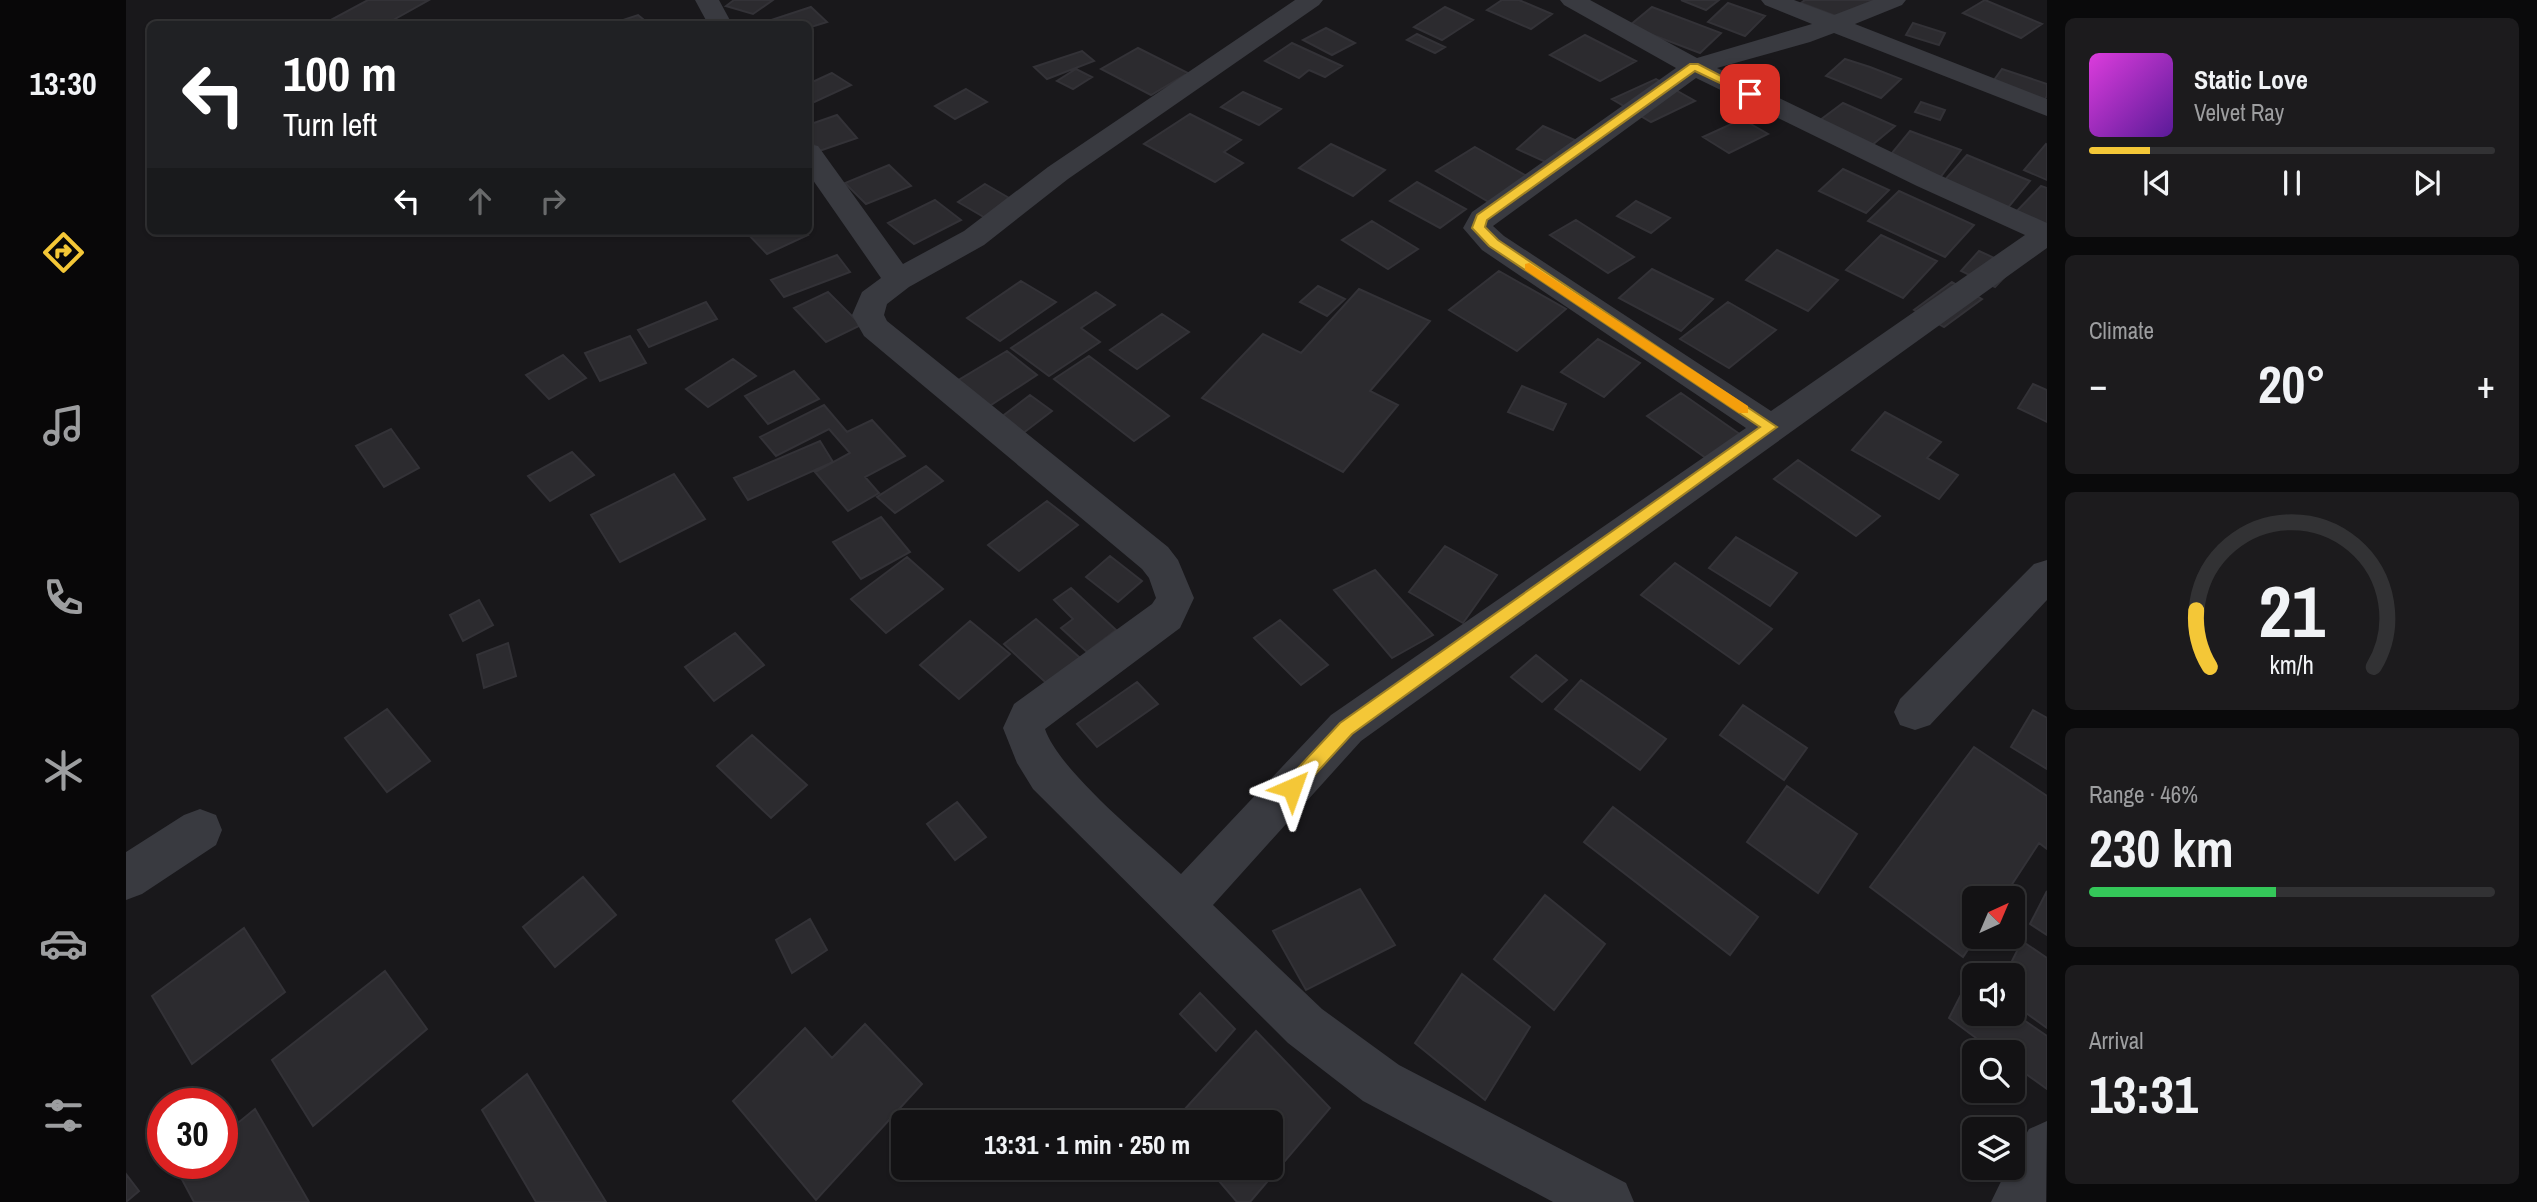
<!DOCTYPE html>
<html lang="en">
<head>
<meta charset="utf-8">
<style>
  :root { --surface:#131214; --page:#1c1b1d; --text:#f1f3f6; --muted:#9d9ea0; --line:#323234; --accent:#f4c737 }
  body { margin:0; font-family:"Archivo Narrow",sans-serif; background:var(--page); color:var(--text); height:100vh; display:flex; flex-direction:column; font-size:26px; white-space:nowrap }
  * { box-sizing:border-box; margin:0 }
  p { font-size:23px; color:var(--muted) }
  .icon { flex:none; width:38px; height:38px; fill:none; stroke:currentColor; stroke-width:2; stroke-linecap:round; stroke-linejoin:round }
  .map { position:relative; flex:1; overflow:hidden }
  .side { display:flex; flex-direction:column; gap:18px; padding:18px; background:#0a0a0b; width:490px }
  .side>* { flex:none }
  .guide { position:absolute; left:21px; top:21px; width:665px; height:214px; border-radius:10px; box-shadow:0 2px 5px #0004,0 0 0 2px var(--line); background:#202124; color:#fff; overflow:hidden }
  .needle { width:46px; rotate:44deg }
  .controls { position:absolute; left:1836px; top:886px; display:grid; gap:14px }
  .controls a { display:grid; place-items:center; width:63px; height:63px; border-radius:10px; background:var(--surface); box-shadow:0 2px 5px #0004,0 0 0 2px var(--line); font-size:35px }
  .speed { position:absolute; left:21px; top:1088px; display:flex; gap:14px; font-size:35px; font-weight:700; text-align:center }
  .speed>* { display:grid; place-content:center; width:91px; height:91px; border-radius:50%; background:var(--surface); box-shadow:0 2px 5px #0004,0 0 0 2px var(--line); line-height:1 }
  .speed .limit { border:10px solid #d22; background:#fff; color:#111 }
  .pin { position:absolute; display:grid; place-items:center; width:60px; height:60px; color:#fff; margin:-30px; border-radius:14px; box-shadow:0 4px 10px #0006 }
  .me { position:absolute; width:77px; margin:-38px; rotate:43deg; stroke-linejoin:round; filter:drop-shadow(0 0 5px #0008) }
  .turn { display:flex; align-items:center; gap:24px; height:147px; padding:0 21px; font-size:32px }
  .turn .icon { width:91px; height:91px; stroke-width:2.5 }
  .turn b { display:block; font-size:49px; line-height:60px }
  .lanes { display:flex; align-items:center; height:66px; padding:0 21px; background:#0003; justify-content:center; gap:35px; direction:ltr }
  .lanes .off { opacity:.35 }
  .big { font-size:52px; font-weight:800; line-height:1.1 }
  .side .card { flex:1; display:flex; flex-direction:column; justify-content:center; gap:10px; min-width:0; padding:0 24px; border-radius:10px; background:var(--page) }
  .side .dial { align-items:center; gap:0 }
  .dial svg { height:182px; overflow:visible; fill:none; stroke:var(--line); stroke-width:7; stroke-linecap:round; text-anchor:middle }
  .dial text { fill:var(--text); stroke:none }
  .song { display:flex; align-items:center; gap:21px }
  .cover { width:84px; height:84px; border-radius:10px; background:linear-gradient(135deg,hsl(300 70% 55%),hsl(270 70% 35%)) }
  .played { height:7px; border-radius:4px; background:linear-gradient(90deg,var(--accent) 15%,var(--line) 15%) }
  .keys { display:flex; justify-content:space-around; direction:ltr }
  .heat { display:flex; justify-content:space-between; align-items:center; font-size:38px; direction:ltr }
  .charge { height:10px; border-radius:5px; background:linear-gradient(90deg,#34c759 46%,var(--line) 0) }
  .trip { position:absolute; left:765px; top:1110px; width:392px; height:70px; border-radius:10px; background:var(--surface); box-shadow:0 2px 5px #0004,0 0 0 2px var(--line); font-weight:800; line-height:70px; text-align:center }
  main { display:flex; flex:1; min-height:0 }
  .tabs { display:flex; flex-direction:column; width:126px; justify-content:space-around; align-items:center; background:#080708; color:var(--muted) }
  .tabs .icon { width:49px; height:49px }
  .tabs .active { color:var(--accent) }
  .tabs b { font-size:32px; color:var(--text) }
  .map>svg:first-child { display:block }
  .building { fill:#2c2b2f; stroke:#333237; stroke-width:2 }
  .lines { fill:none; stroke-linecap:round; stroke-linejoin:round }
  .minor { fill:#393a40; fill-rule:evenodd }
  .route { fill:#f4c737; stroke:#9f8124; stroke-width:2 }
  .slow { fill:#f59e0b }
</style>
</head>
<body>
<main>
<nav class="tabs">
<b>13:30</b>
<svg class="icon active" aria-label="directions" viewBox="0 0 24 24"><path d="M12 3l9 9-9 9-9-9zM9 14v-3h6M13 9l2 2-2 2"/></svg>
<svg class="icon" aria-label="music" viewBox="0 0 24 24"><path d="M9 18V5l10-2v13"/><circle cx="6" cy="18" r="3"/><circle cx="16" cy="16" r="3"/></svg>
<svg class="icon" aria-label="phone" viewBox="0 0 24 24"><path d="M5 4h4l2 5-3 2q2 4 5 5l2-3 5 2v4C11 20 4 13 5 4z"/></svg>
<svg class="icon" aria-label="climate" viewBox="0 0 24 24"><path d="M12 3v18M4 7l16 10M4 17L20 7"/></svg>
<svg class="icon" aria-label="car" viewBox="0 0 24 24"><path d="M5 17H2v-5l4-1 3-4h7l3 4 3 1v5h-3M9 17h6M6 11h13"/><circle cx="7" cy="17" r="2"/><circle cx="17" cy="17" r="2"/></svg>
<svg class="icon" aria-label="filters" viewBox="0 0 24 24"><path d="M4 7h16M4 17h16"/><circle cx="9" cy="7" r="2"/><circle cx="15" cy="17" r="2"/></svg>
</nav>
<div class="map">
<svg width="1921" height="1202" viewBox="0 0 1921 1202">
  <rect width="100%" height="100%" fill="#19181b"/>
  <path class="building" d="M242,0H303L260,24L199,23Z
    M608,0H647L627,14L600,6Z
    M1376,0H1393L1426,14L1405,29L1361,10Z
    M1555,0H1593L1580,10Z
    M1679,0H1747L1723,21L1675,3Z
    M1859,0L1916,24L1895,38L1837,13Z
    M1602,3L1639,16L1619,36L1582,22Z
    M685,7L701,22L682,28V24H642L639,22Z
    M1319,7L1347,20L1316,40L1288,27Z
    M1526,7L1595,33L1574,53L1503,26Z
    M512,15L523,24H485Z
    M1787,23L1819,33L1813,45L1780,35Z
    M1200,28L1229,43L1206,55L1177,40Z
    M1291,34L1319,47L1309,53L1281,40Z
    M1459,35L1510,61L1474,81L1424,55Z
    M1166,43L1216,66L1199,77L1183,70L1173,78L1139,61Z
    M1012,48L1062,73L1025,95L975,69Z
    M956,51L968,61L921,79L908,67Z
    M1719,59L1744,67L1775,79L1755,98L1700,76Z
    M950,69L966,77L947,89L931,81Z
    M1876,69L1921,84V96L1915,105L1863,87Z
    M706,73L725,85L682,105V84Z
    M1530,79L1569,101L1525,122L1486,99Z
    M840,89L861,102L829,119L809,106Z
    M1117,92L1155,109L1133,125L1095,107Z
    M1795,102L1819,110L1814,120L1789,112Z
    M1717,103L1769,126L1739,151L1686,126Z
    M1064,114L1115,140L1098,152L1117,163L1089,182L1018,144Z
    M711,115L731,138L693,151L682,139V125Z
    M1616,119L1642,134L1603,153L1577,137Z
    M1417,126L1458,144L1433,168L1391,149Z
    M1784,131L1835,150L1813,179L1761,159Z
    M1205,144L1259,170L1227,196L1173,168Z
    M1920,144L1921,145V180L1898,170Z
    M1349,147L1408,180L1368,205L1310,171Z
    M1841,155L1904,181L1880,210L1816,183Z
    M763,165L785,186L740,204L719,183Z
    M1717,169L1763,190L1740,213L1693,191Z
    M1291,182L1340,209L1314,228L1264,201Z
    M859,184L890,202L863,220L832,202Z
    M1915,186L1921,188V230L1887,215Z
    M1773,191L1848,225L1819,257L1742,221Z
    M809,200L835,220L788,244L762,223Z
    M1510,201L1544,218L1525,233L1491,216Z
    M1450,220L1508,257L1482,273L1424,235Z
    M1246,221L1292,249L1262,269L1216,240Z
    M619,231H678L682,235L641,254Z
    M1755,235L1811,261L1777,298L1720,270Z
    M1651,250L1712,280L1682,311L1620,280Z
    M1853,251L1888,267L1869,287L1835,271Z
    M711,255L724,272L658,297L645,280Z
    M1526,269L1587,299L1555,331L1493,298Z
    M1373,271L1440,309L1391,351L1323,310Z
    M895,281L930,302L874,341L841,318Z
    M1826,282L1856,299L1818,327L1788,310Z
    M1192,286L1219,299L1201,316L1174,302Z
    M1233,289L1304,321L1244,391L1272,405L1217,472L1076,398L1137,334L1175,353Z
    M702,292L735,325L700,342L668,308Z
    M970,292L989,305L955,328L974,342L923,376L885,348Z
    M580,302L591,319L523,347L512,330Z
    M1602,302L1650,330L1603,368L1554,339Z
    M1036,314L1063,332L1011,369L984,350Z
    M504,336L520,363L474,381L459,353Z
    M1472,339L1514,363L1478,397L1435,372Z
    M881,351L911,375L862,407L831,381Z
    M437,355L460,378L423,399L400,375Z
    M963,356L1043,416L1008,441L928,379Z
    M607,359L630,376L582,407L560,389Z
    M668,371L693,399L642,424L619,396Z
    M1907,384L1921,390V422L1892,408Z
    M1396,386L1440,404L1427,430L1382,412Z
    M1555,393L1625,442L1591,466L1521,416Z
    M904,395L926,411L892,437L870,421Z
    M698,405L721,432L746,420L779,456L739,477L753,493L722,511L689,472L724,453L703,429L650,456L634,437Z
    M1759,412L1815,442L1801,458L1832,475L1813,499L1726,450Z
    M265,429L293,468L258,487L230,446Z
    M694,441L707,462L622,500L608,478Z
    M446,452L468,475L424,501L402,476Z
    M1672,460L1754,516L1730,536L1648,479Z
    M800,466L817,481L769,513L751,497Z
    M548,474L579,519L494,562L465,515Z
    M921,501L952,525L893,571L862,545Z
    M755,517L784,552L735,579L707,542Z
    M1610,537L1671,573L1644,606L1583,568Z
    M1319,546L1371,575L1337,623L1283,592Z
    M984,556L1016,581L992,602L960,577Z
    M781,557L817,589L760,633L725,599Z
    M1549,563L1646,629L1613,664L1515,595Z
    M1249,570L1307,635L1266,658L1208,590Z
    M945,588L990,630L961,652L935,628L947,619L928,600Z
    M353,600L367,625L337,641L324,615Z
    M910,619L961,664L929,691L878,644Z
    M1154,620L1202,665L1175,685L1128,638Z
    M844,621L884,654L833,699L794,665Z
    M609,633L638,665L588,701L559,667Z
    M382,643L390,676L358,688L351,655Z
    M1410,655L1441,680L1416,702L1385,677Z
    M1455,680L1540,739L1514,770L1429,709Z
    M1011,682L1032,704L971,747L951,724Z
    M1617,705L1681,748L1658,780L1594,735Z
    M261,709L304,761L261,792L219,738Z
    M1907,710L1921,718V769L1885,747Z
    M626,735L681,785L645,818L591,766Z
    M1848,747L1921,796V849L1913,843L1877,898H1848V936H1851L1837,957L1744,887Z
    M1661,786L1731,834L1692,893L1621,842Z
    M831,802L860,837L829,860L801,824Z
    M1487,807L1632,917L1604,955L1458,842Z
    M457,877L490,915L429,967L397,927Z
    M1234,889L1269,945L1180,990L1147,931Z
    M1921,891V935L1904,924Z
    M1419,895L1479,944L1428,1010L1368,959Z
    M684,919L701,950L666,973L650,940Z
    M118,928L159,992L66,1064L26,996Z
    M1896,941L1921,958V1028L1886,1003V975H1879Z
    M259,971L301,1029L187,1126L146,1060Z
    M1336,974L1404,1027L1359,1100L1289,1043Z
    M1842,981L1848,985V1013L1886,1012L1921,1036V1089L1886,1064V1052H1869L1823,1018Z
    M1074,993L1109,1029L1090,1051L1054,1014Z
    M739,1024L796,1084L690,1200L607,1101L679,1028L706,1058Z
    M1130,1031L1204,1108L1124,1202H1111L1081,1167H1144V1122H1047Z
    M401,1074L480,1202H410L356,1110Z
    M129,1109L183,1202H68L52,1172L62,1164H96V1136Z
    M0,1174L13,1191L0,1202Z"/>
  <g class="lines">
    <path class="minor" d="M569,0H593L606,24H582Z
      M1169,0H1197L1193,5L942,179L858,245L783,287L761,304L758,315L761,321L1042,547L1052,560L1068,598L1054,628L919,729C933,771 1020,841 1055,874L1205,715L1620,428L1356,250L1337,228L1346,212L1550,68L1438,5L1434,0H1464L1571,58L1686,24L1639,5L1635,0H1668L1708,15L1747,0H1780L1776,5L1729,24L1921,99V116L1708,33L1684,42L1591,68L1811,174L1921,223V248L1235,741L1087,905L1196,1009L1273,1065L1500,1183L1508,1202H1427L1237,1101L1162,1043L907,789L891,763L877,728L888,704L1026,604L1030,598L1023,578L1016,569L738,336L726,315L736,292L755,278L682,173V144L692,146L777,264L838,231L922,167ZM1570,78L1791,186L1899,235L1645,411L1378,236L1367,226Z
      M1921,560V600L1804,725L1789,730L1774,725L1768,712L1774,699L1908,564Z
      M74,809L90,815L96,830L90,845L16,894L0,900V852L58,815Z
      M1921,1121L1920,1202H1865L1882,1167H1886V1159L1903,1129Z"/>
  </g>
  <path class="route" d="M1564,64H1572L1630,94L1621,96L1569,71L1361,220L1359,227L1372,240L1651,427L1226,734L1172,793L1166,796L1159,793L1157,788L1159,782L1214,723L1634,427L1363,246L1346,228L1351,215Z"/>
  <path class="slow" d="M1403,263L1622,406V413H1613L1399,270V264Z"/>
</svg>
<div class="controls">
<a><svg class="needle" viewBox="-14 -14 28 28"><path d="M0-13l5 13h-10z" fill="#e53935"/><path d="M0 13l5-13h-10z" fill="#9d9ea0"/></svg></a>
<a><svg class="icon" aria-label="sound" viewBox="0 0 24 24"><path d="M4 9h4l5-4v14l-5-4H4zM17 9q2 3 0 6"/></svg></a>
<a><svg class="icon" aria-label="search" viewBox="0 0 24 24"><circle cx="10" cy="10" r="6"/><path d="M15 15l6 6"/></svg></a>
<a><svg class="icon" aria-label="layers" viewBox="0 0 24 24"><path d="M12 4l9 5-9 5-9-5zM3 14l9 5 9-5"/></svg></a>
</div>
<div class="speed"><div class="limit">30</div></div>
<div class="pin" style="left:1624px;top:94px;background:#d93025"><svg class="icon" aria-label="arrive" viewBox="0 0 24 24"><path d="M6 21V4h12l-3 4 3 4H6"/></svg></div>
<svg class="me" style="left:1166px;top:788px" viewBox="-20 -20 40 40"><path d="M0-17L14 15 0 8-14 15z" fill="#f4c737" stroke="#fff" stroke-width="4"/></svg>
<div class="trip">13:31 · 1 min · 250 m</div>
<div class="guide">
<div class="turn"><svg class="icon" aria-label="left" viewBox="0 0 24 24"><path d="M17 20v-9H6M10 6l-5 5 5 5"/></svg><div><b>100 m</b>Turn left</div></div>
<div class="lanes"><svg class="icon" aria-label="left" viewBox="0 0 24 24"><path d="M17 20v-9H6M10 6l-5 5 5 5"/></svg><svg class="icon off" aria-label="ahead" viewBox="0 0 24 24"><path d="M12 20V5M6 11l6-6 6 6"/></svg><svg class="icon off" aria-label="right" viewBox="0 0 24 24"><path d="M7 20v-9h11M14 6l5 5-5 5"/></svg></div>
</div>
</div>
<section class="side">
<div class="card">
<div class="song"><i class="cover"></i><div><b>Static Love</b><p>Velvet Ray</p></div></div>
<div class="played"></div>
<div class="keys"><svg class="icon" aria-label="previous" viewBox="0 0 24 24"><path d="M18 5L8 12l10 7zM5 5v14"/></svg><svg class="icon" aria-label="pause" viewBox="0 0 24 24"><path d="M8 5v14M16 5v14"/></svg><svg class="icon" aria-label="next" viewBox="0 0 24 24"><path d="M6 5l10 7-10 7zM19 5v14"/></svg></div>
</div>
<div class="card"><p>Climate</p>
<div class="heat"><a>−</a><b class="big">20°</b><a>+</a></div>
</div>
<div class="card dial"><svg viewBox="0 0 100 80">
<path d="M14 69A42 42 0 1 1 86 69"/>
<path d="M14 69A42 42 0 0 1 8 44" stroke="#f4c737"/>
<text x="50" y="56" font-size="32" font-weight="700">21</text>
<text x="50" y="72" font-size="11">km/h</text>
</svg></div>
<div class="card"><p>Range · 46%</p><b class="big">230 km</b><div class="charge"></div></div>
<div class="card"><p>Arrival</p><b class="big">13:31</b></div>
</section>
</main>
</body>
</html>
